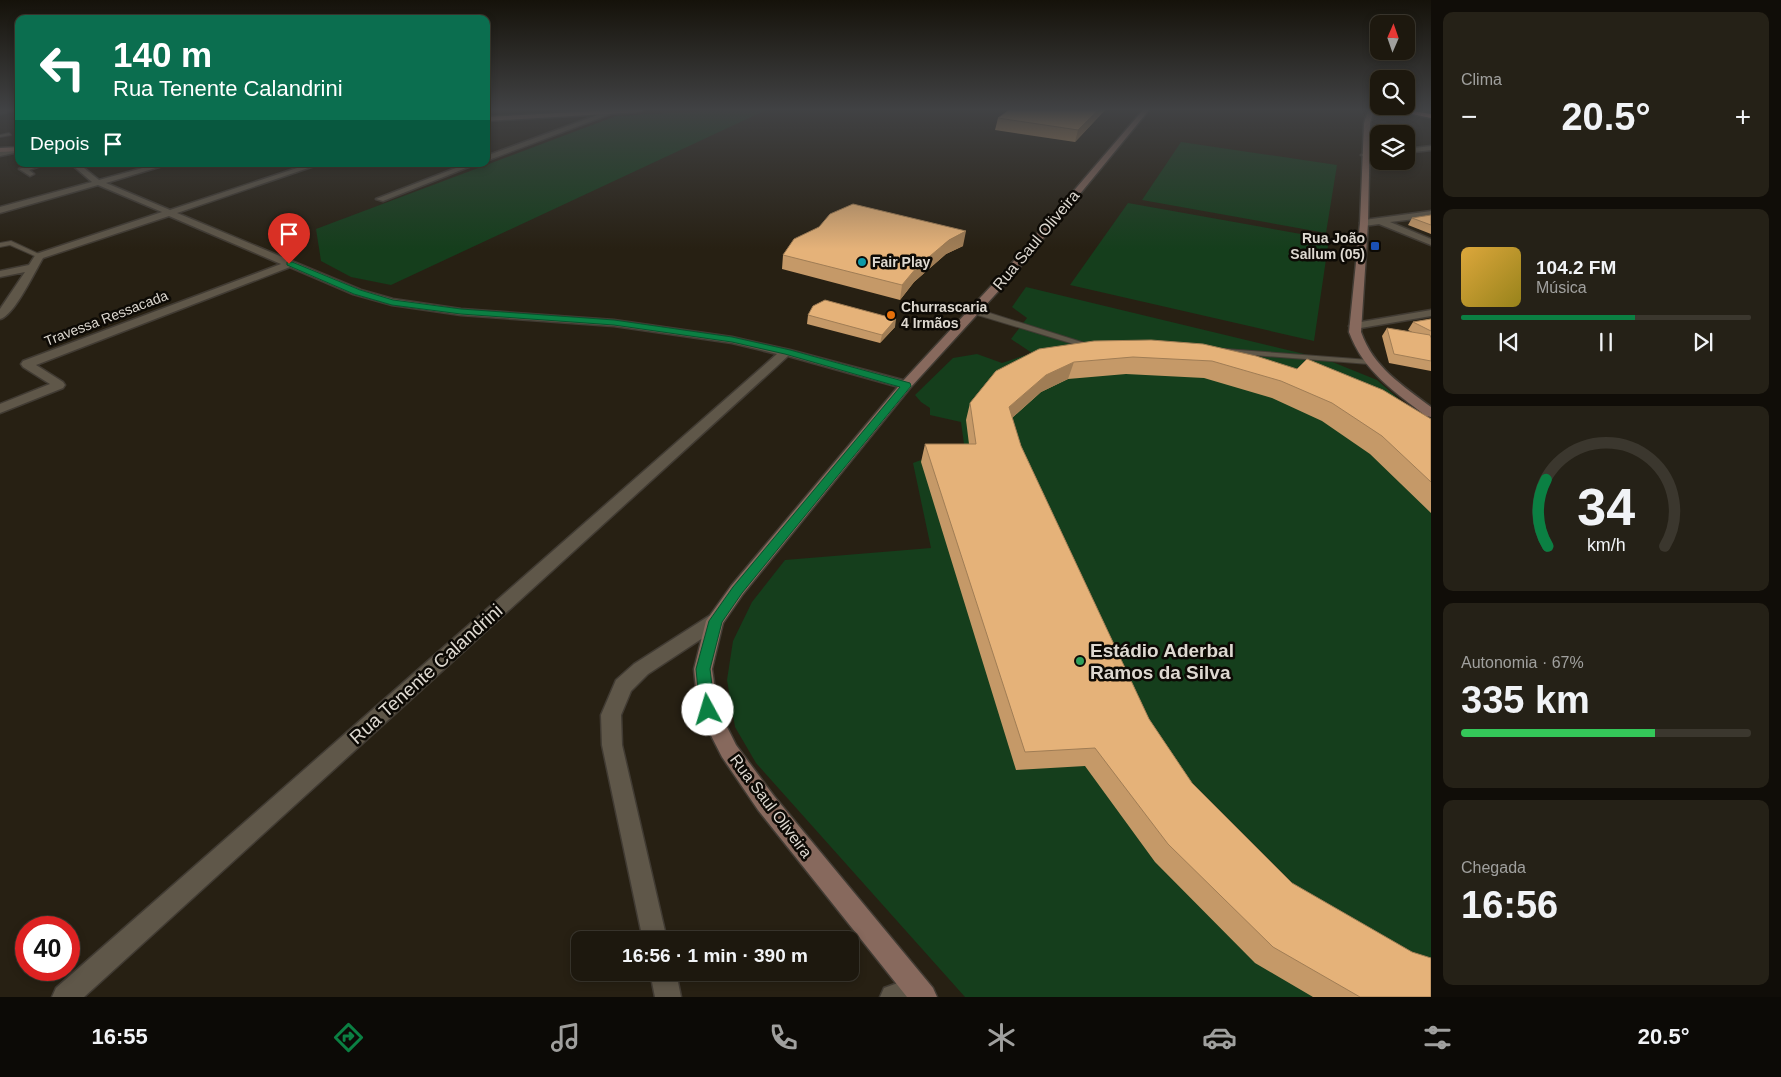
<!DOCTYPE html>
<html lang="pt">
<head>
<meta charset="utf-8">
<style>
  :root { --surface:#1d180e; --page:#252117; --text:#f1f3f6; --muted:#a0a09e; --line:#3b372e; --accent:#0b8043 }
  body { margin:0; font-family:Arial,sans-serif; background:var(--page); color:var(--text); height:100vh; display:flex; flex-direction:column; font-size:19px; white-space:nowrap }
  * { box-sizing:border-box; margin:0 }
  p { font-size:16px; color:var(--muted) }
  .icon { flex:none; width:28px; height:28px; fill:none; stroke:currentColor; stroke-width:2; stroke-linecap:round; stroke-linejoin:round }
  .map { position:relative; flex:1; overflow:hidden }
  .drawer { display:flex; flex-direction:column; gap:12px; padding:12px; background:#100d08; width:350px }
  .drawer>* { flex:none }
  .top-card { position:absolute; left:15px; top:15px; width:475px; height:152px; border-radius:10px; box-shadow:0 2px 8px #0003,0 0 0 1px var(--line); background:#0b6e4f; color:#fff; overflow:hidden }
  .needle { width:32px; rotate:2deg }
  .buttons { position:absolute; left:1370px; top:15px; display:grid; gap:10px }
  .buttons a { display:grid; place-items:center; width:45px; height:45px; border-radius:10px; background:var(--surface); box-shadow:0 2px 8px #0003,0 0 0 1px var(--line); font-size:25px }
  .speed { position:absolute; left:15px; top:916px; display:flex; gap:10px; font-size:25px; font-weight:700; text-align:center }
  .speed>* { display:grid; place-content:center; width:65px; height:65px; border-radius:50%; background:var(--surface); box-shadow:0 2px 8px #0003,0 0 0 1px var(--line); line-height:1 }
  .speed .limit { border:8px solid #d22; background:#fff; color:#111 }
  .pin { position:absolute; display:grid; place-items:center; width:42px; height:42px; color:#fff; margin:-51px -21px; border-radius:50% 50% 50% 0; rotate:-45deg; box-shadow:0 0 5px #0007 }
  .pin .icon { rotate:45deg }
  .me { position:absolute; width:55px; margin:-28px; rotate:354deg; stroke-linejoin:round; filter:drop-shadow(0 0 4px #0008) }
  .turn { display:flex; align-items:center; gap:18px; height:105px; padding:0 15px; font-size:22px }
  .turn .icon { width:65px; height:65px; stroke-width:2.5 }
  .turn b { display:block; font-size:35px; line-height:42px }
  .then { display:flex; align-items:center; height:48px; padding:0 15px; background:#0003; gap:10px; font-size:19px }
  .big { font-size:38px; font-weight:700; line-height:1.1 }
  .drawer .tile { flex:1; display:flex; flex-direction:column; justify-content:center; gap:8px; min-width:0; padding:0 18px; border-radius:10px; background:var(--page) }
  .drawer .dial { align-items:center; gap:0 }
  .dial svg { height:130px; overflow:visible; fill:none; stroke:var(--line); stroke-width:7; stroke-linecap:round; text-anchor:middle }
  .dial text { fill:var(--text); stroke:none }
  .song { display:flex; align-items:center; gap:15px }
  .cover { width:60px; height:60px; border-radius:8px; background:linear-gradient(135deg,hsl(40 70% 55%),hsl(50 70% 35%)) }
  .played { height:5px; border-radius:2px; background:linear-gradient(90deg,var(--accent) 60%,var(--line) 60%) }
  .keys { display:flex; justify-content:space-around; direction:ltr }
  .heat { display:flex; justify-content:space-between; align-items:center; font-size:28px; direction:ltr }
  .charge { height:8px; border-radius:4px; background:linear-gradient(90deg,#34c759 67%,var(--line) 0) }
  .trip { position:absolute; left:571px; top:931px; width:288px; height:50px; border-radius:10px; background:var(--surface); box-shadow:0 2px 8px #0003,0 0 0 1px var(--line); font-weight:700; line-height:50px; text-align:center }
  .menu { display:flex; height:80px; justify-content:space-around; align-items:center; background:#0c0a06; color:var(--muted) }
  .menu .icon { width:35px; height:35px }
  .menu .active { color:var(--accent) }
  .menu b { font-size:22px; color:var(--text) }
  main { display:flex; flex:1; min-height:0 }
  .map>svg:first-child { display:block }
  .green { fill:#153e1c }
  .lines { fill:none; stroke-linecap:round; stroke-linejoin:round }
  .lane-casing { stroke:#413b33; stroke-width:2 }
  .street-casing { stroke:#413b33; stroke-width:3 }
  .secondary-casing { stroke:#413b33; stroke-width:3 }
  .highway-casing { stroke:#413b33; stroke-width:3 }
  .lane { fill:#5f5749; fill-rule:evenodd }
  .street { fill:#5f5749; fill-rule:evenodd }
  .secondary { fill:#87695d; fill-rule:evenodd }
  .highway { fill:#e5928c; fill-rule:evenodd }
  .wall { fill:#c59968 }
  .shaded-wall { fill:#a07d55 }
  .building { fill:#e5b279; stroke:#a07d55 }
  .route { fill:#0b8043; stroke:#07532c }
  .transit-dot { fill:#1a4fb4; stroke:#0d0a05; stroke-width:2 }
  .culture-dot { fill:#0f9aa8; stroke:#0d0a05; stroke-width:2 }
  .food-dot { fill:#e8710a; stroke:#0d0a05; stroke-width:2 }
  .leisure-dot { fill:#2e9e5b; stroke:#0d0a05; stroke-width:2 }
  .labels { text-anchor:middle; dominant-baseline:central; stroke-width:5; stroke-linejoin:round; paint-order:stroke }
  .far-poi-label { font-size:14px; font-weight:bold; fill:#ddd8d0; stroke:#0d0a05; text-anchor:start }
  .far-street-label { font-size:14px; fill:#ddd8d0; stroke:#0d0a05 }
  .street-label { font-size:16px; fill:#ddd8d0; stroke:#0d0a05 }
  .near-poi-label { font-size:19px; font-weight:bold; fill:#ddd8d0; stroke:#0d0a05; text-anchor:start }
  .near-street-label { font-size:19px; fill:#ddd8d0; stroke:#0d0a05 }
</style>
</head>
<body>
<main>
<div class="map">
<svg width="1431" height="997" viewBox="0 0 1431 997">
  <rect width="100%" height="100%" fill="#272013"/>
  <path class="green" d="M729,110H766L391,285L351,277L321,261L316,229L616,116Z
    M1181,142L1337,165L1326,233L1142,200Z
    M1128,203L1329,239L1314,341L1070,285Z
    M1026,287L1325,359L1377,380L1431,427V997H965L756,763L735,727L727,680L733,641L752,602L785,560L931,548L913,463L964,444L961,422L930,415V408L921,402L915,395L953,358L977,354L1002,363L1032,353L1011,339L1027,318L1012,307Z"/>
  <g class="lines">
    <g class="lane-casing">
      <path id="lane" d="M9,133L11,135L0,137V135Z
        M11,241L41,255L42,256L37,257L10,245L0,247V243Z
        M971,309H977L1094,346L1093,348H1087L971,313Z
        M1225,349L1369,360L1373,362L1369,364L1228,353L1224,351Z"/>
    </g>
    <g class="street-casing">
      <path id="street" d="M0,110H15L0,114Z
        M611,110L614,112L613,113L486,161V156Z
        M1431,146V150L1406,153V149Z
        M19,148V152L0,156V152Z
        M1379,152V156L1365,157L1361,155L1365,153Z
        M34,164H46L29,170L34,174L30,176L19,169Z
        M71,164H79L99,180L157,164H169L106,183L170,210L309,164H320L177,213L361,290L393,299L461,309L614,320L732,337L790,350L910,382L912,385L906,389L788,356L84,997H52L56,988L777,354L732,343L614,326L461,315L392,305L353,294L290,267L36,365L63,382L65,385L63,388L0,413V404L50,384L23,367L21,364L23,361L281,264L169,216L43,258C35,271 14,316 0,319V309L25,272L0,277V271L29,265L36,254L162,212L98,185L0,213V207L92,182Z
        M466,164H476L383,201L376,199Z
        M1431,211V217L1390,222L1431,239V245L1379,224L1364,226L1360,223L1364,220Z
        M1431,310V316L1355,329L1349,326L1355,323Z
        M715,614L721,616L724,621L721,626L648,674L631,691L621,715L622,745L667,940H643L602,745L601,715L616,680L634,664L709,616Z
        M650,972H676L681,997H655Z
        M917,976L926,980L930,989L927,997H880L884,988Z"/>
    </g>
    <g class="secondary-casing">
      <path id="secondary" d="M613,110H643L640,112L486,121V117Z
        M1143,110H1149L1014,274L910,388L743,594L723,623L712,669L718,709L736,745L774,796L933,988L937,997H907L758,810L722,757L698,710L694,669L706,621L731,586L902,382L1006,270Z
        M1378,110L1373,113L1370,123L1368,223L1361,332C1373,367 1402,385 1431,407V417L1426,416C1395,392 1363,371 1349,332L1360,223L1364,123L1368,111Z
        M19,147V151L0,152V148Z"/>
    </g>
    <g class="highway-casing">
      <path id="highway" d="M1393,110H1405L1431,114V118Z"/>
    </g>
    <use href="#lane" class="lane"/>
    <use href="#street" class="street"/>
    <use href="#secondary" class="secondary"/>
    <use href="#highway" class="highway"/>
  </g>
  <path class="wall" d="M1009,110H1105L1075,142L995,130L998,118Z
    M1431,215V234L1408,225L1412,218Z
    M963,246L946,254L914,282L900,300L782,269L783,255Z
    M808,315L895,327L880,343L807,324Z
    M1431,319V371L1389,363L1382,336L1387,328L1412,332L1408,330L1413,322Z
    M1151,340L1431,419V513L1370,454L1322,421L1272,398L1204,378L1126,374L1068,379L1041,392L1012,418L1021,446L1149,719L1192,783L1292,883L1431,997H1313L1255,963L1155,862L1085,766L1016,770L921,462L925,444H969L966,420L970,403L996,371Z"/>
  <path class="shaded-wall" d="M1098,110H1105L1075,142L1078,130Z
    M966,231L963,246L946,254L914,282L900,300L902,285L917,267L949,240Z
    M896,319L895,327L880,343L882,335Z
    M1074,362L1068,379L1041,392L1004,425L1009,407L1046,375Z"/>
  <path class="building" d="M1009,110H1098L1078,130L998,118Z
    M853,204L966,231L949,240L917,267L902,285L783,255L794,239L819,227L830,214Z
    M1431,215V225L1412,218Z
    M825,300L896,319L882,335L808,315L813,306Z
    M1431,319V331L1413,322Z
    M1387,328L1430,335L1431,338V361L1394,354Z
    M1151,340L1203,344L1256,356L1297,369L1307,359L1383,390L1431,419V482L1382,436L1332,403L1281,381L1212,361L1133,357L1074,362L1046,375L1009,407L1021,446L1149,719L1192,783L1292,883L1412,952L1431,958V997H1360L1273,947L1168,844L1095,748L1025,752L925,444H976L970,403L996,371L1039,349L1094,341Z"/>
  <linearGradient id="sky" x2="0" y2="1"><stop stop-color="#15120a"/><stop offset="0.44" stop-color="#414244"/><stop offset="1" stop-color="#414244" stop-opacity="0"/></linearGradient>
  <rect width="1431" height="249" fill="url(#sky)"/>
  <path class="route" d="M287,262H292L360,290L393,300L461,309L614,320L732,337L790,350L910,383L911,386L742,593L722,622L710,669L715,710L713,715L708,717L702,715L700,710L696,669L709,621L733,587L900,387L785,354L732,342L614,325L461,314L392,305L354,294L287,265Z"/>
  <rect class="transit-dot" x="1370" y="241" width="10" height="10" rx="2.5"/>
  <circle class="culture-dot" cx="862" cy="262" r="5"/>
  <circle class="food-dot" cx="891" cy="315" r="5"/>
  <circle class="leisure-dot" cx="1080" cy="661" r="5"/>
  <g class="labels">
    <g class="far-poi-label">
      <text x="1365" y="238" text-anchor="end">Rua João<tspan x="1365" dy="16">Sallum (05)</tspan></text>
      <text x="872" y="262">Fair Play</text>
      <text x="901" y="307">Churrascaria<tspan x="901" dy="16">4 Irmãos</tspan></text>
    </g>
    <g class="far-street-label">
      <text transform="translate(106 318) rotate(-21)">Travessa Ressacada</text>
    </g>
    <g class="street-label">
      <text transform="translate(1036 240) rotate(-50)">Rua Saul Oliveira</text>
      <text transform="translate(771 806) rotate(53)">Rua Saul Oliveira</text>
    </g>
    <g class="near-poi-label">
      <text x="1090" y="650">Estádio Aderbal<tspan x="1090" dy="22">Ramos da Silva</tspan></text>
    </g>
    <g class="near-street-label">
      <text transform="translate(426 674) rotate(-42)">Rua Tenente Calandrini</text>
    </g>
  </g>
</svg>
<div class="buttons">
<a><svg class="needle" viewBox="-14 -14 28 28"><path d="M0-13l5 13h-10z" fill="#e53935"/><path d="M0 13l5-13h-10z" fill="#a0a09e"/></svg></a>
<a><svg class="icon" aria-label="search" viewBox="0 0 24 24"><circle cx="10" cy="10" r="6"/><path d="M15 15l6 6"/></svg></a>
<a><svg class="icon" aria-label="layers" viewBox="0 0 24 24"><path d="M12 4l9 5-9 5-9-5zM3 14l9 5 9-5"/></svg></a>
</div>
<div class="speed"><div class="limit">40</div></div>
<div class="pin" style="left:289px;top:264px;background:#d93025"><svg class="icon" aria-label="arrive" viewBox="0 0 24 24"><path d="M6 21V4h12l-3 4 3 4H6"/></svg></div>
<svg class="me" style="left:708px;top:710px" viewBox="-20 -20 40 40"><circle r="19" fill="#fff"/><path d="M0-13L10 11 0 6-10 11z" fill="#0b8043"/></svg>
<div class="trip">16:56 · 1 min · 390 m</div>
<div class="top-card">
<div class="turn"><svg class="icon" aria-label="left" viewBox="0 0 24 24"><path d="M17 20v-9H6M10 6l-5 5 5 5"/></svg><div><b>140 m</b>Rua Tenente Calandrini</div></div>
<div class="then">Depois<svg class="icon" aria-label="arrive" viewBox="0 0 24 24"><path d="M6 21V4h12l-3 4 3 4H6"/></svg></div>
</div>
</div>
<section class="drawer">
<div class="tile"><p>Clima</p>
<div class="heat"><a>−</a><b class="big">20.5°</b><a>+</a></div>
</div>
<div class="tile">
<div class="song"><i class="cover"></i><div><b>104.2 FM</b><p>Música</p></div></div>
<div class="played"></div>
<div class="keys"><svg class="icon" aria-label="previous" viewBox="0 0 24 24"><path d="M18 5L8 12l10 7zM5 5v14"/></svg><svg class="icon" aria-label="pause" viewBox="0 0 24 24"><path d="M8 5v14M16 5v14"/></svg><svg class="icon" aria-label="next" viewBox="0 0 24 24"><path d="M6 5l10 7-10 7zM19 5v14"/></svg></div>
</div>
<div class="tile dial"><svg viewBox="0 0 100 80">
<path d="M14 69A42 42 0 1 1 86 69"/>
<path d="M14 69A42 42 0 0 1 13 28" stroke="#0b8043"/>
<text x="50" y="56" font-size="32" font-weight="700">34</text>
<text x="50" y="72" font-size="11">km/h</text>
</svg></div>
<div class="tile"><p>Autonomia · 67%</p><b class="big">335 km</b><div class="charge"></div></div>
<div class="tile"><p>Chegada</p><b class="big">16:56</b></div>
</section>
</main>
<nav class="menu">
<b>16:55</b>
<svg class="icon active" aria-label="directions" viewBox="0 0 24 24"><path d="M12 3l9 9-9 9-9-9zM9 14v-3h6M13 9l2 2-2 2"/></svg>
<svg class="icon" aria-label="music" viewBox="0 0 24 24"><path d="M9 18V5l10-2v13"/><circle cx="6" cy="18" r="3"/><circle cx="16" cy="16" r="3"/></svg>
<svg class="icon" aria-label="phone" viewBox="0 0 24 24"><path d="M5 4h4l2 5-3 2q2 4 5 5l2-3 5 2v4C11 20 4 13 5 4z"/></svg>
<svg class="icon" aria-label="climate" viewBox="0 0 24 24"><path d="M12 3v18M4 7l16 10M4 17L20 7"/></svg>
<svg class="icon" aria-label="car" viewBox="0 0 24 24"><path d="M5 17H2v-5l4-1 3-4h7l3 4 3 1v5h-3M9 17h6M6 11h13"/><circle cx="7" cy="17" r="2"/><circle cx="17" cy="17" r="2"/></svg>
<svg class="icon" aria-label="filters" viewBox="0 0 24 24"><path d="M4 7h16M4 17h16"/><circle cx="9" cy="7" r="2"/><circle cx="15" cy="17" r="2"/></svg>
<b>20.5°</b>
</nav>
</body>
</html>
